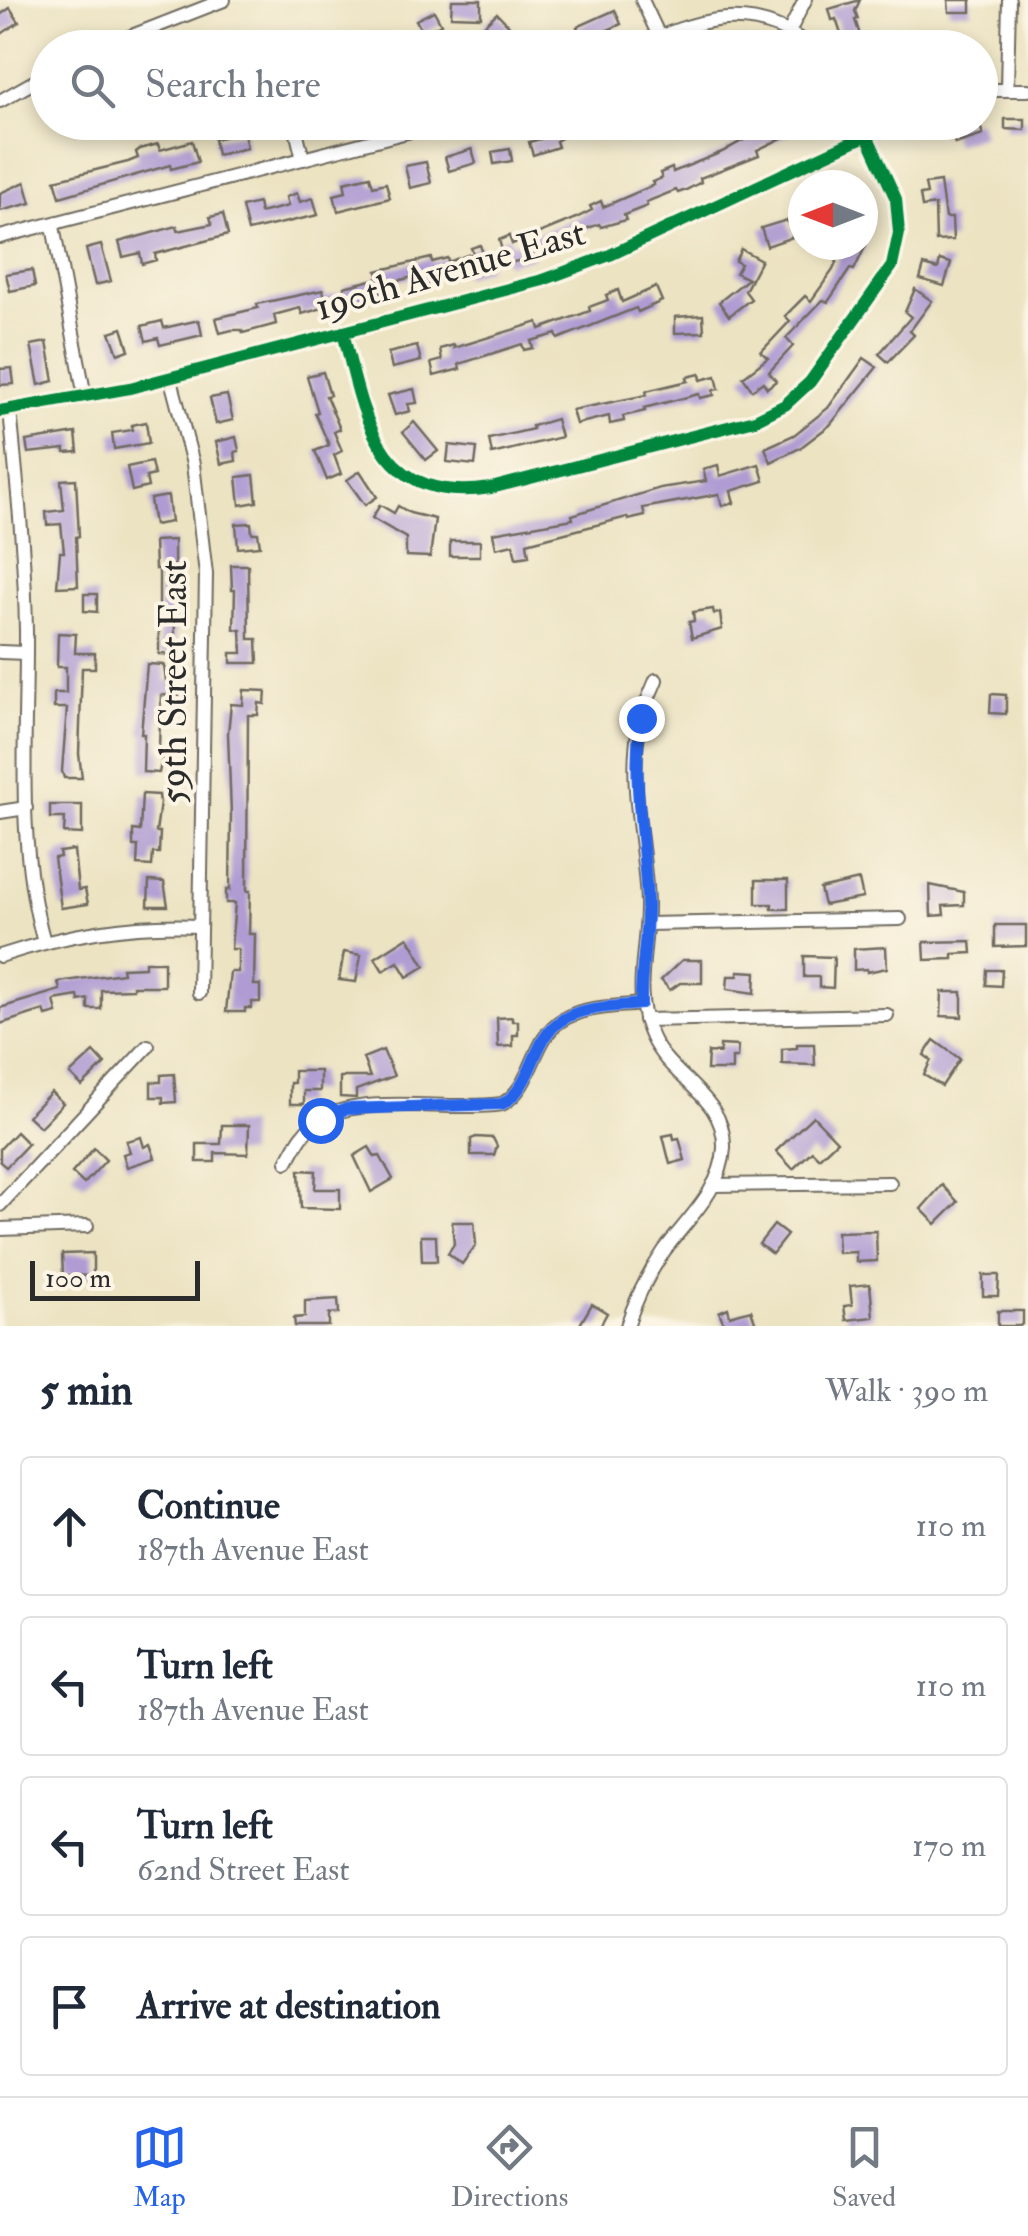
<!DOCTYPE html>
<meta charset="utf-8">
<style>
:root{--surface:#fff;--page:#f2f2f3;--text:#1f2937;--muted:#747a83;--line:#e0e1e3;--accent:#2563eb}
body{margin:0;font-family:"IM FELL Double Pica",serif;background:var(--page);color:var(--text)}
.compass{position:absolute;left:788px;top:170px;width:90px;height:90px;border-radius:50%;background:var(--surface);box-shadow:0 5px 15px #0003;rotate:270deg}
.scale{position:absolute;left:30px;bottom:25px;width:170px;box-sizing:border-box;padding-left:10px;border:5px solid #2b2b2b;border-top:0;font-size:28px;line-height:35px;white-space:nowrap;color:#2b2b2b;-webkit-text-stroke:8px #fcf5e5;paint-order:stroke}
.stop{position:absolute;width:30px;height:30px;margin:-22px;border:8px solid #2563eb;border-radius:50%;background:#fff}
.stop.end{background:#2563eb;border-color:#fff;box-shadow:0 2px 10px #0008}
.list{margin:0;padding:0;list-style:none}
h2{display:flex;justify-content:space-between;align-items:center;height:130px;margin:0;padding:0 40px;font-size:42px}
h2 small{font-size:32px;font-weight:400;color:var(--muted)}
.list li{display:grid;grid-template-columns:65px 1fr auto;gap:30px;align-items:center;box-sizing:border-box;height:140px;margin:0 20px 20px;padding:0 20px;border:2px solid var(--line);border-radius:10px}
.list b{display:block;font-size:38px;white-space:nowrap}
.list p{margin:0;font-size:32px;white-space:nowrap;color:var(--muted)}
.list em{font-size:32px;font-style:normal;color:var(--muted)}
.icon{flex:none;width:55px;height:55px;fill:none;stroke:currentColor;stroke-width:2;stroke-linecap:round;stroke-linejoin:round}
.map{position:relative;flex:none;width:1028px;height:1326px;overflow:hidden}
.search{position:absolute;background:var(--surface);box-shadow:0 5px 15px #0003;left:30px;right:30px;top:30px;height:110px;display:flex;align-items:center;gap:25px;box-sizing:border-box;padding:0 35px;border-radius:55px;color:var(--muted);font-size:38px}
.sheet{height:770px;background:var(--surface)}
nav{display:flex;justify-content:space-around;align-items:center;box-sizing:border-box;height:140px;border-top:2px solid var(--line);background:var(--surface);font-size:28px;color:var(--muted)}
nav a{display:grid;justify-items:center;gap:5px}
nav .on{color:var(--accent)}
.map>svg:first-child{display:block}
.building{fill:#b09cd3}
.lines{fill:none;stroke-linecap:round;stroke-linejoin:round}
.minor-casing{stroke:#6f6b60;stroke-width:16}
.minor{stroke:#fff;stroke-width:12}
.cycleway-casing{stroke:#fcf5e5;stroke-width:19}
.cycleway{stroke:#00873e;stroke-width:12}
.route{stroke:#2563eb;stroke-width:12}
.labels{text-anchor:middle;stroke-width:8;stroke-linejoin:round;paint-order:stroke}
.street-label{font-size:38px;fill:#2b2b2b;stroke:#fcf5e5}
</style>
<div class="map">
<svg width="1028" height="1326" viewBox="0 0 1028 1326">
<rect width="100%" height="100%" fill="#fcf5e5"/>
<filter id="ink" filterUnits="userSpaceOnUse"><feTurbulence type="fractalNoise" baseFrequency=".01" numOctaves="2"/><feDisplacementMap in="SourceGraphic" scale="20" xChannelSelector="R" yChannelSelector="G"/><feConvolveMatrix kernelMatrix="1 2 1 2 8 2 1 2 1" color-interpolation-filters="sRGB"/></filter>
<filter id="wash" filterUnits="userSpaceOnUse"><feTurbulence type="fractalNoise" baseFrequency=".0048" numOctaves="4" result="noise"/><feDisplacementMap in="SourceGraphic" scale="40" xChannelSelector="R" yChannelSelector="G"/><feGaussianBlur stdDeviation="2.25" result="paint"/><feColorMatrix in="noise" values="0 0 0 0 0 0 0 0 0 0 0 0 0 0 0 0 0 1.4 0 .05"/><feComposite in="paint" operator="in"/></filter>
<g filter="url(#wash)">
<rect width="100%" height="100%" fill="#ece3c2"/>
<g id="blocks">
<g class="building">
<polygon points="452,0 481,0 481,17 451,16"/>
<polygon points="860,0 855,11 858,19 855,20 860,35 843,40 836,19 832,20 829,9"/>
<polygon points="948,0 971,0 971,12 949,12"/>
<polygon points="10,8 19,22 0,35 0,15"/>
<polygon points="615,10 621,24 584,41 577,27"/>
<polygon points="434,11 441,24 423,33 416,20"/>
<polygon points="497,13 516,33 521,48 504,48 484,25"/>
<polygon points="400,35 433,45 433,48 396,48"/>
<polygon points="1005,119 1025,119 1025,130 1005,129"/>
<polygon points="552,122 591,122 556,141 558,147 533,155 529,142 540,139 537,127"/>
<polygon points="775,122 815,122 757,150 759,155 700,178 701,182 686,190 678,193 676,190 646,202 647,206 624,215 626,220 601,227 599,224 570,235 572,241 563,245 562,242 532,253 534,257 506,264 499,240 509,236 512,244 576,218 592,210 590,206 601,201 603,207 654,185 652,182 662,178 660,173 672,168 673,172 722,152"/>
<polygon points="967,122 979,122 983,135 955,144 950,128"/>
<polygon points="244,133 247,148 217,155 214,139"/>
<polygon points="192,141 198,162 171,169 170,165 60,197 55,180 128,162 138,158 136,152 140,149 158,144 160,150"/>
<polygon points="472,149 476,163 449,171 445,157"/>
<polygon points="510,149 512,161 494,164 492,152"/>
<polygon points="426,162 431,183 410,188 405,166"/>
<polygon points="370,176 373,186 386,183 390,198 338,211 334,195 346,192 344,182"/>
<polygon points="25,182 31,203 0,211 0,193"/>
<polygon points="940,182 945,218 952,218 953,240 936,241 935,205 922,207 920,195 927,194 925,184"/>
<polygon points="297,193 300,202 313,198 318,215 248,231 242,207 258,203 260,213 288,206 286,197"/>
<polygon points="223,214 228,235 155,254 156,260 142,264 140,253 123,257 119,242 177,226 178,231 212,224 210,217"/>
<polygon points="787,220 793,237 767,246 761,228"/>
<polygon points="101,245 111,281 95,285 86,249"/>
<polygon points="480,245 488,268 465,277 463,272 432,280 433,284 421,287 418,276 392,282 394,289 371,294 373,299 343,306 343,302 302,314 300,308 274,315 276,324 243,333 242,330 232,330 220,333 216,318 258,308 257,304 323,290 325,297 345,292 344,287 379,278 377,271 431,258 432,262 447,258 448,262 473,253 471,248"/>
<polygon points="844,245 866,245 854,270 850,269 828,302 823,300 786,338 793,346 769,372 776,381 767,388 763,382 752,390 743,377 768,358 761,352 790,321 785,316 805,296 811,301 833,270"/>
<polygon points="741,249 761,260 745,291 751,299 729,316 719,302 748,279 736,273 741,264 735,261"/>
<polygon points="940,260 951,263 944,286 920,279 924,265 938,269"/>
<polygon points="32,270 35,286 10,291 6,274"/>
<polygon points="656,287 662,301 638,312 636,308 558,339 556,334 531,341 533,348 524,350 522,344 459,364 460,369 434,376 431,363 442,360 440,349 454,345 454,348 538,322 540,329 590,311 589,307 608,300 606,295 618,290 622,302"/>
<polygon points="915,289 932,301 910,331 914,335 888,362 879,354 911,317 905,312"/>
<polygon points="703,315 704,332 675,333 675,317"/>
<polygon points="199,320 202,335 160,345 158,338 146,341 142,326 162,321 164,328"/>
<polygon points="122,328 129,350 118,354 110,332"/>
<polygon points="47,342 54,381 39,385 31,345"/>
<polygon points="417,346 421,361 392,368 388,353"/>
<polygon points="864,358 877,367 830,425 800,448 771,462 765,448 794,435 828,408"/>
<polygon points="12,368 14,384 0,385 0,369"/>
<polygon points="323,372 330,395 326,396 340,429 334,432 342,451 334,455 341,474 327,480 315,451 329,445 315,413 318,412 307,376"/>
<polygon points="700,374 701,380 716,376 719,389 713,390 714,395 700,398 699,394 644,408 645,411 623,416 624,421 610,424 609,416 576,424 572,410 647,395 646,391 688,381 687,377"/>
<polygon points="414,389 417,403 408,404 410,411 395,415 388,395"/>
<polygon points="227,395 233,420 216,424 210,398"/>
<polygon points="556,419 561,437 492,454 489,439 533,429 532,426"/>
<polygon points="146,422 149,443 114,449 112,433 132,430 132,425"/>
<polygon points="414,422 438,451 426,460 403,432"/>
<polygon points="76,433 78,452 65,453 65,449 28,453 26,441"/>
<polygon points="236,437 239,451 235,452 236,461 221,464 216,442"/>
<polygon points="449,445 477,448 475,465 447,462"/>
<polygon points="151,462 154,475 146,477 148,487 132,491 127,467"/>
<polygon points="759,464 764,481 731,491 734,503 722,506 719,494 643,508 645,516 628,520 627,517 527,543 529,556 516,558 513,544 496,548 493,533 573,519 572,515 660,488 706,481 703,469 718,465 720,476"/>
<polygon points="360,471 377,497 365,505 347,480"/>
<polygon points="254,475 257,502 240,505 237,477"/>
<polygon points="76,479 79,536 76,537 78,586 57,587 60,552 64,552 61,524 47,525 46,512 64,510 61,480"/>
<polygon points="168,496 171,522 154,525 150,499"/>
<polygon points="380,505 394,513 398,506 410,513 435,519 430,557 406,556 406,538 372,518"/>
<polygon points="251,523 252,533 258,533 260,546 238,548 236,524"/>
<polygon points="174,540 175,655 159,654 159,569 155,569 154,541"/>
<rect x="450" y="541" width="30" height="15"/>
<polygon points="231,565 248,565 249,639 257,639 258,663 231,663 231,653 242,653 241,630 234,629 235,590 232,590"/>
<polygon points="84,594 97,594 97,612 84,611"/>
<polygon points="713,609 714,614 720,613 722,629 692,638 689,622 694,621 693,612"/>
<polygon points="58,633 76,634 75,653 95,653 95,668 82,668 79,754 82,778 64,778 62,771 67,708 54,708 54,693 66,693 66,667 57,667"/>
<polygon points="147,664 164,665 166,681 179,681 179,696 161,695 159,747 163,753 159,773 143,772 144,734 141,734"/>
<polygon points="244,690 266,691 265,704 259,703 258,715 248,715 247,891 250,891 249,934 255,934 254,985 260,985 260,1002 252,1002 252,1008 245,1008 245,1012 226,1012 230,972 238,972 238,949 231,949 235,903 226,903 226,890 230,890 231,814 228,733 231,704 243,705"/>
<polygon points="991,694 1006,695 1006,714 990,713"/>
<polygon points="142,794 159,795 160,803 156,832 160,832 159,853 153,853 152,866 137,865 138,846 133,846 133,830 140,831"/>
<polygon points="50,805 82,805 82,834 64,833 65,818 50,818"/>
<polygon points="74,850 78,890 85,889 88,904 61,908 54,858 60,857 59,852"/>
<polygon points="756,880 788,880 788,909 772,909 772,904 756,904"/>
<polygon points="859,880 863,898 824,905 820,889"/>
<polygon points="149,881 164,882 168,906 148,906"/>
<polygon points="930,885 964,892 964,905 943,906 944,915 931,916"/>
<polygon points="995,925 1026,925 1026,946 995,947"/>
<polygon points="408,937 425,966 407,977 398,962 383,971 375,958"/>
<polygon points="971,941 972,953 953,954 953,959 925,960 924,942"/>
<polygon points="886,947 887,968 867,972 867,969 854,970 854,949"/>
<polygon points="344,952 361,955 356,982 339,980"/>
<polygon points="804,956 834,957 833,988 819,987 819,977 804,977"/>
<polygon points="682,960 702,960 702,983 680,983 670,990 661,980"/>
<polygon points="145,962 164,962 164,986 133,986 133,989 101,990 101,1009 88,1009 88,999 79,1001 78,996 54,1000 57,1013 46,1016 44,1010 0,1024 0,1008 60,990 58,982 123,973 122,968 145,967"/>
<polygon points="987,970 1002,970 1001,986 986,985"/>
<polygon points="738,971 756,972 755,993 727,989 728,976 738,976"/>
<polygon points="942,992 962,992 962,1017 941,1016"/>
<polygon points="512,1017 512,1021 518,1021 518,1035 513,1035 513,1046 498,1047 497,1018"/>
<polygon points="934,1040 960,1059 942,1086 924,1075 931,1060 924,1055"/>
<polygon points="797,1044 814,1044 815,1065 782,1064 782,1049 797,1048"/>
<polygon points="720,1045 738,1046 737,1058 732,1058 732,1070 707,1070 708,1052 720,1053"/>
<polygon points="383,1050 394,1076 356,1090 356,1098 340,1097 340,1077 370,1077 363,1058"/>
<polygon points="94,1052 105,1064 82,1086 70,1074"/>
<polygon points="294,1071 320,1071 320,1091 304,1091 304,1104 290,1104 290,1083 294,1083"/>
<polygon points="174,1074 176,1102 163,1103 163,1097 151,1097 151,1082 161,1082 161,1075"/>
<polygon points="51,1092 63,1103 40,1127 28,1116"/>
<polygon points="813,1116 837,1141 819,1158 812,1151 793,1169 776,1151"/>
<polygon points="222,1125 249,1125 248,1154 215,1153 215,1162 197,1162 197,1144 221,1144"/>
<polygon points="16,1132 28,1144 6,1167 0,1162 0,1149"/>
<polygon points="673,1134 674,1139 679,1138 685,1160 670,1164 663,1136"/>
<polygon points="141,1137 144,1147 150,1144 155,1158 127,1167 123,1154 130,1152 126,1141"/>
<polygon points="476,1137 493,1138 497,1146 494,1155 471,1155 471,1139"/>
<polygon points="369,1147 375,1157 380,1156 393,1179 371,1192 354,1156"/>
<polygon points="94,1148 106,1160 84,1184 72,1173"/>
<polygon points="299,1170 316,1171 315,1189 340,1189 340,1209 301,1208"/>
<polygon points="942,1185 958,1202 936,1224 921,1209"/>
<polygon points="452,1222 474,1222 476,1245 462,1264 448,1253 454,1244"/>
<polygon points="774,1225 787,1235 772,1254 759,1244"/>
<polygon points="876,1231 877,1261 856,1262 856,1252 838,1253 837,1232"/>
<polygon points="421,1236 436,1236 437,1261 422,1261"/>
<polygon points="93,1253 93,1276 63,1275 62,1254"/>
<polygon points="983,1275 999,1275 998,1296 983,1296"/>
<polygon points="870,1284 873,1317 846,1320 844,1306 852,1305 850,1286"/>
<polygon points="338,1299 339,1313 329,1314 329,1326 295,1326 294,1318 305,1317 305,1301"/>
<polygon points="592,1304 607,1313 600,1326 579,1326"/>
<polygon points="728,1308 730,1316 751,1310 756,1324 725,1326 719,1312"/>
<polygon points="998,1311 1023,1311 1023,1323 1020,1326 998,1326"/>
</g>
</g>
</g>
<g filter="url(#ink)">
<use href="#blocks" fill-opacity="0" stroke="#6f6b60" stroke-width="2.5"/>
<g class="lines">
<defs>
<g id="minor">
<polyline points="642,0 659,36"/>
<polyline points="789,32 805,0"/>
<polyline points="101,48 224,0"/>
<path d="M635,48c62,-29 117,-48 177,0"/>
<polyline points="1007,88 1009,0"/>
<polyline points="980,90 1028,90"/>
<polyline points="0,101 48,74"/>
<polyline points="294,122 303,159"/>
<polyline points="53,226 85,397"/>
<polyline points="0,237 446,122"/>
<path d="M343,332c21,85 34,174 148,156l264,-68 30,-15 25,-23 82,-116 7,-33 -3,-34 -35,-77"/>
<polyline points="170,376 193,464 206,574 199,993"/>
<path d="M10,410c7,74 15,147 16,221 1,104 -11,210 18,311"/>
<polyline points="0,411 130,388 543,280 610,255 895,122"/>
<polyline points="0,652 26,653"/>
<polyline points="0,812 26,808"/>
<polyline points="647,924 900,919"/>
<path d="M0,956c67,-22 129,-33 200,-30"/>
<polyline points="645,1020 887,1015"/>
<path d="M287,1162c9,-17 17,-34 34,-43 45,-26 130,-7 181,-15 32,-17 29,-65 60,-84 22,-14 54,-13 79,-16"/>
<polyline points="713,1185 890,1183"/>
<polyline points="0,1205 148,1046"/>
<polyline points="0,1229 87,1226"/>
<path d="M627,1326c8,-26 22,-53 37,-75 22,-31 58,-61 60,-103 2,-51 -53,-69 -72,-110 -21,-44 -4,-89 -5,-135 -2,-60 -20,-121 -7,-181 3,-14 11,-29 16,-42"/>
</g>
</defs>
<use href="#minor" class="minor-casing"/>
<use href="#minor" class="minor"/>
<defs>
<g id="cycleway">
<path d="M343,332c21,85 34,174 148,156l264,-68 30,-15 25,-23 82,-116 7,-33 -3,-34 -35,-77"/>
<polyline points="0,411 130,388 543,280 610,255 895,122"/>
</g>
</defs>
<use href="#cycleway" class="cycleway-casing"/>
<use href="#cycleway" class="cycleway"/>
</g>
</g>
<g class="lines" filter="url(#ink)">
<path class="route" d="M320,1120l26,-11 156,-5c32,-17 29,-65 60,-84 21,-14 54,-13 79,-16 -1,-34 7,-67 6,-101 -2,-63 -16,-122 -6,-185"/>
</g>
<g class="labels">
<g class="street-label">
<text transform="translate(450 269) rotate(-16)" y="13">190th Avenue East</text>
<text transform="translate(173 682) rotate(-90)" y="13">59th Street East</text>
</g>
</g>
</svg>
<svg class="compass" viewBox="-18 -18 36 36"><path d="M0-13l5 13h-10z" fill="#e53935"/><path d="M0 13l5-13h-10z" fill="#747a83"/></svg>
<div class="scale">100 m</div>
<div class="stop" style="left:320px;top:1120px"></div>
<div class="stop end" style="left:641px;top:718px"></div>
<div class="search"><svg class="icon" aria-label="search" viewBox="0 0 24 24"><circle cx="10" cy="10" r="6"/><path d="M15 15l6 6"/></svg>Search here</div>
</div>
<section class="sheet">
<h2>5 min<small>Walk · 390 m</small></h2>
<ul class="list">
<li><svg class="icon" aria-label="ahead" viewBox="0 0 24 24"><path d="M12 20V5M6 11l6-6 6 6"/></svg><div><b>Continue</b><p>187th Avenue East</p></div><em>110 m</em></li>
<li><svg class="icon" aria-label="left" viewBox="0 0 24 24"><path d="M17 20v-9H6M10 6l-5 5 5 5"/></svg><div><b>Turn left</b><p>187th Avenue East</p></div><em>110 m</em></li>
<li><svg class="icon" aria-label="left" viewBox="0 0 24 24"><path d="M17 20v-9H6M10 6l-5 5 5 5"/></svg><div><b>Turn left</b><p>62nd Street East</p></div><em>170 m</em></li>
<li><svg class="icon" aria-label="arrive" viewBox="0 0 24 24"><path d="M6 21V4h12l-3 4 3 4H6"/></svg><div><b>Arrive at destination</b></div></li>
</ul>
</section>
<nav>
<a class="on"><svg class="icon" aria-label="map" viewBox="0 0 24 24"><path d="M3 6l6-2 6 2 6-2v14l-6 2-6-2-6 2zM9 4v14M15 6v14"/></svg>Map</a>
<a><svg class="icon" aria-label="directions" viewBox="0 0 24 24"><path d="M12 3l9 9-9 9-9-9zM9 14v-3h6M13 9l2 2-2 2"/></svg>Directions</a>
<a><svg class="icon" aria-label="saved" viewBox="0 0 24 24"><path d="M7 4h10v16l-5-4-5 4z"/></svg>Saved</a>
</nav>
